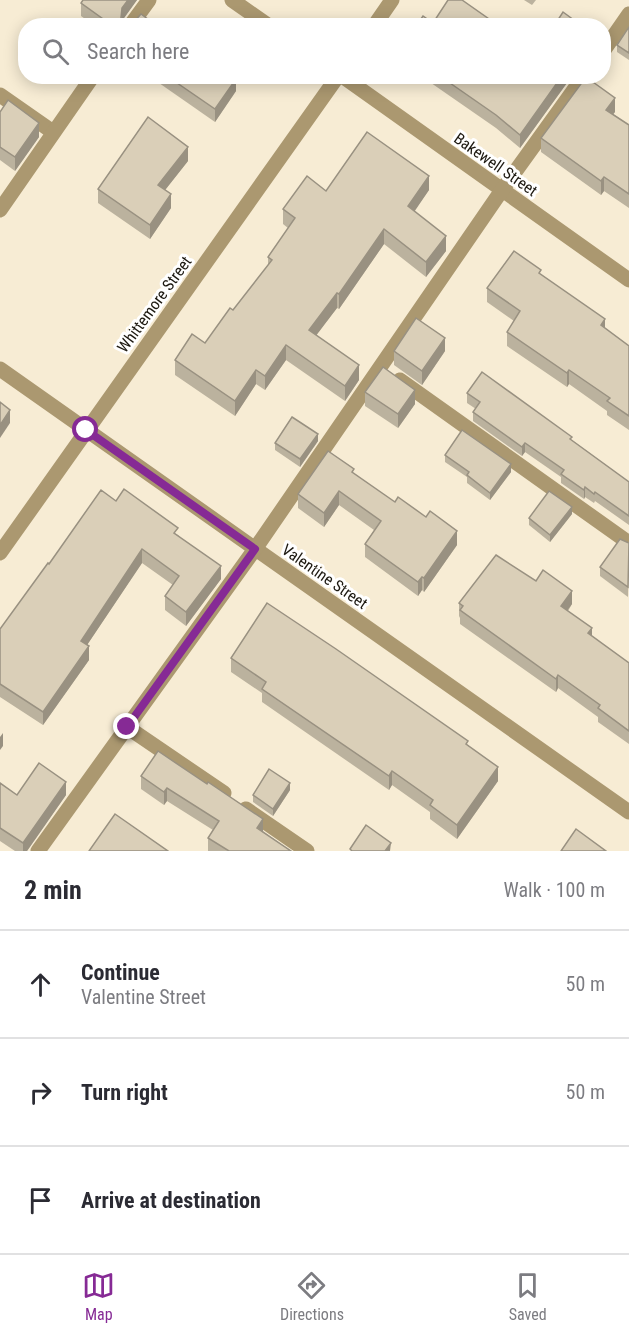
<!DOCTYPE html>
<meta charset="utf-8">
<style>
:root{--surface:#fff;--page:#f2f2f3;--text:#2b2b33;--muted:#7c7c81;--line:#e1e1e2;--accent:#862a95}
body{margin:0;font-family:"Roboto Condensed",sans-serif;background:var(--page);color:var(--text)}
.stop{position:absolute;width:18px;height:18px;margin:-14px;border:4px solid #862a95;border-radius:50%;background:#fff}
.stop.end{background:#862a95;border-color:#fff;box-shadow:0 2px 6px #0008}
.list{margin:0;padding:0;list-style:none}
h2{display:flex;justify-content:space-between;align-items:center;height:78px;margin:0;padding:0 24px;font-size:26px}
h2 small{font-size:20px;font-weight:400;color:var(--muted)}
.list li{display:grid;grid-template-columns:39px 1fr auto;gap:18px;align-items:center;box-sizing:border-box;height:108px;padding:0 24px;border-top:2px solid var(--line)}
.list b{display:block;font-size:22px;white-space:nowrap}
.list p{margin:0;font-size:20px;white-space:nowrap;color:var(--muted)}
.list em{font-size:20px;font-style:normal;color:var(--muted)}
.icon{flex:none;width:33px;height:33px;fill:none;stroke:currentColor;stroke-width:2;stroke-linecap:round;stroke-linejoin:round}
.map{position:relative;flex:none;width:629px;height:851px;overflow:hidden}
.search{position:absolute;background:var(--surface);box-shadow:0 3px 15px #0003;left:18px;right:18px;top:18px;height:66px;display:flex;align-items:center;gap:15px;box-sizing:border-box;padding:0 21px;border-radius:24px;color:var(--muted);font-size:22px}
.sheet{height:402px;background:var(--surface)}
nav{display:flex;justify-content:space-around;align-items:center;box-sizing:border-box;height:84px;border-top:2px solid var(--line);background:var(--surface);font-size:16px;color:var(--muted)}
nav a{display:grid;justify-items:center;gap:3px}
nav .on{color:var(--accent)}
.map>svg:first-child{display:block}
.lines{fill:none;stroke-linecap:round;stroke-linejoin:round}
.minor{stroke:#ab9870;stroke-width:15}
.wall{fill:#bbb29e}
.shaded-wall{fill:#999181}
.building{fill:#dacfb8;stroke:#999181;stroke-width:1.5}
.route{stroke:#862a95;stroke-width:8}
.labels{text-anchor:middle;stroke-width:6;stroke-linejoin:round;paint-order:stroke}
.street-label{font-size:16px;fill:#1c1810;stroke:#fff}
</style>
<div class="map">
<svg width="629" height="851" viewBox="0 0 629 851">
<rect width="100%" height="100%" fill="#f7ecd4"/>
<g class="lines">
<g class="minor">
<polyline points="232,0 269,26"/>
<polyline points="130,26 149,0"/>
<polyline points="374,26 392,0"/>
<polyline points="604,50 629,14"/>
<polyline points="342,76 629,280"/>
<polyline points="0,95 53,132"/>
<polyline points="0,210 93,76"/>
<polyline points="0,369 629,812"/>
<polyline points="400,380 629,543"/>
<polyline points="0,553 338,76"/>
<polyline points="127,727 224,793"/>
<polyline points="246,809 307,851"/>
<polyline points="38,851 255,549 502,190 584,76"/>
</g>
</g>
<g class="wall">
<polygon points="83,0 137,0 123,19 125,22 157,26 95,26 81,16 81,3"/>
<polygon points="524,0 536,0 532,5"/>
<polygon points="629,27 629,60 617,52 617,45"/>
<polygon points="149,76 232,76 236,91 215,122"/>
<polygon points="421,76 572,76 520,148 496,128"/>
<polygon points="0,112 39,137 15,171 0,160"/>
<polygon points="615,112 613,114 629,125 629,208 604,191 601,195 541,152 541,138"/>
<polygon points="188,161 165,190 171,208 150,239 98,203 98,189"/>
<polygon points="429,190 414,211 446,251 426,277 384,244 339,309 337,308 316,335 359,380 345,401 286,360 265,390 256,384 235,416 175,375 175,360 205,343 233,310 268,266 268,257 288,228 283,224 283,209 326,191"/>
<polygon points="541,274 605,328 629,346 629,430 607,415 607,411 569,384 567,387 507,346 507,332 514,321 487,302 487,288"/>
<polygon points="394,351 445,351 422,385 394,365"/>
<polygon points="365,392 415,404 398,428 365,406"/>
<polygon points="467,393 572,440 629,482 629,525 595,501 594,503 585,497 584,499 561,483 561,477 525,452 522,456 473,421 473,412 476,409 467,403"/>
<polygon points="318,441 300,467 275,450 275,443"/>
<polygon points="445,455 511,472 490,500 467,483 467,477 445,462"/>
<polygon points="354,474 457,545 424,592 422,590 418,596 365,557 365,544 374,530 339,505 324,527 298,508 298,494"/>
<polygon points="116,501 178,535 221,579 186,626 165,610 165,596 173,585 142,563 87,645 89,660 43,725 0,697 0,629 49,564"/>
<polygon points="572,514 550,542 529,525 529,518"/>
<polygon points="629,543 628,597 600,576 600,567"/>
<polygon points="459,603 572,604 568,611 592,636 629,663 629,744 598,722 598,717 558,688 556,692 460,624 460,618 459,616"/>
<polygon points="231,658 468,745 498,781 457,839 430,819 430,812 392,785 389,790 262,702 262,693 231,672"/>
<polygon points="141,776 263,831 291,851 208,851 208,838 213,830 167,801 164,805 141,789"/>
<polygon points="0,783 17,795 66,795 27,851 15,851 0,841"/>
<polygon points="290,790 273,816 253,802 253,795"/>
</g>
<g class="shaded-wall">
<polygon points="128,0 137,0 122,21 122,8"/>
<polygon points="562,76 572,76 520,148 520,135"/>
<polygon points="236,79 236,91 215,122 215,109"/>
<polygon points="615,98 615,112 606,123 606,110"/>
<polygon points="39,123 39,137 15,171 15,157"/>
<polygon points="188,147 188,161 158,199 158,185"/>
<polygon points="429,176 429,190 408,221 408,206"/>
<polygon points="604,177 604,191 601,195 601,181"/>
<polygon points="171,194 171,208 150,239 150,225"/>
<polygon points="384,229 384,244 339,309 339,294"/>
<polygon points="446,236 446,251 426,277 426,262"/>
<polygon points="337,293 337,308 309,345 309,330"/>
<polygon points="605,319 605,333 601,325"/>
<polygon points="445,338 445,351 422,385 422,371"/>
<polygon points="286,345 286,360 265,390 265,376"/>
<polygon points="359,365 359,380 345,401 345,386"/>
<polygon points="256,370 256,384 235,416 235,401"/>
<polygon points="569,370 569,384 567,387 567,373"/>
<polygon points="415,390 415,404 398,428 398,414"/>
<polygon points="10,410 10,423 0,438 0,425"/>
<polygon points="318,434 318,441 300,467 300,459"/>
<polygon points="525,443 525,452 522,456 522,447"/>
<polygon points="511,464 511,472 490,500 490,493"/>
<polygon points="585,487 585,497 584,499 584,490"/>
<polygon points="339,491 339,505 324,527 324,513"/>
<polygon points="572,507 572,514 550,542 550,535"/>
<polygon points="457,531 457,545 424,592 424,578"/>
<polygon points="142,549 142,563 81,654 81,641"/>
<polygon points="221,566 221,579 186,626 186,612"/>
<polygon points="422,577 422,590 418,596 418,582"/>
<polygon points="572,591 572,604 561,619 561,606"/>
<polygon points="592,628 592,641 588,633"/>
<polygon points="89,646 89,660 43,725 43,712"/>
<polygon points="558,675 558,688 556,692 556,679"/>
<polygon points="3,733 3,746 0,750 0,737"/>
<polygon points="498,767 498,781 457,839 457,825"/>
<polygon points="392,771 392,785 389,790 389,776"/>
<polygon points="66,782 66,795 27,851 23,851 23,843"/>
<polygon points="290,783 290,790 273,816 273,809"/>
<polygon points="167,788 167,801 164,805 164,792"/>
<polygon points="263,819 263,832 257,828"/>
<polygon points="391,843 390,851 385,851"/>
</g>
<g class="building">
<polygon points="83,0 128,0 122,8 121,18 125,22 133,23 141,14 157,26 113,26 81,3"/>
<polygon points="448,0 462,0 499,26 416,26 423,16 433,23"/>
<polygon points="563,12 582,26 554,26"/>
<polygon points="629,27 629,53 617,45"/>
<polygon points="167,76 232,76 236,79 215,109"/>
<polygon points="440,76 562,76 520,135 496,115"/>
<polygon points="586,77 615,98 606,110 629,125 629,194 604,177 601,181 541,138"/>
<polygon points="8,100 39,123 15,157 0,147 0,112"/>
<polygon points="148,117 188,147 158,185 171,194 150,225 98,189"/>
<polygon points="367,132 429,176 408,206 446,236 426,262 384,229 339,294 337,293 309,330 359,365 345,386 286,345 265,376 256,370 235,401 175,360 192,334 205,343 230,308 233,310 272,260 268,257 295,218 283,209 307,176 326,191"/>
<polygon points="514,251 541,270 539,273 605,319 601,325 629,346 629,416 607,401 610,398 569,370 567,373 507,332 520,311 487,288"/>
<polygon points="416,318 445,338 422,371 394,351"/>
<polygon points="383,367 415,390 398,414 365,392"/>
<polygon points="482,372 572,437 570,439 629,482 629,516 595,492 594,494 585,487 584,490 561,474 564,470 525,443 522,447 473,412 480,402 467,393"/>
<polygon points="0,402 10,410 0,425"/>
<polygon points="292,417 318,434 300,459 275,443"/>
<polygon points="462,430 511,464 490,493 467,475 469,472 445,455"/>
<polygon points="328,451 354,469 352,472 395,502 398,497 426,517 430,511 457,531 424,578 422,577 418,582 365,544 381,521 339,491 324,513 298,494"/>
<polygon points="124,489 178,528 174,533 221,566 186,612 165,596 179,576 142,549 81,641 89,646 43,712 0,684 0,629 48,563 49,564 101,490 116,501"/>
<polygon points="549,491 572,507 550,535 529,518"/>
<polygon points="620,539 629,543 628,587 600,567"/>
<polygon points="496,555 536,581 543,570 572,591 561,606 592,628 588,633 629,663 629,731 598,708 600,705 558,675 556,679 460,610 463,606 459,603"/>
<polygon points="267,603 336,649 468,741 466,744 498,767 457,825 430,805 433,800 392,771 389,776 262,689 266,682 231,658"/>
<polygon points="158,751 207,784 208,782 263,819 257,828 291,851 229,851 208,838 219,821 167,788 164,792 141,776"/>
<polygon points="39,763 66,782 23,843 0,828 0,783 17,795"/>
<polygon points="269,769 290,783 273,809 253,795"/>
<polygon points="115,814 168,851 89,851"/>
<polygon points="366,825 391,843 385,851 352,851 350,849"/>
<polygon points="576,829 606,851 561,851"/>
</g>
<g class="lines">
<polyline class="route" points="86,430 255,549 127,727"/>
</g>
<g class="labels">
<g class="street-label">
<text transform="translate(496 164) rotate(35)" y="6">Bakewell Street</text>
<text transform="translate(154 304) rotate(-54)" y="6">Whittemore Street</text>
<text transform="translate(325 576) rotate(35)" y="6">Valentine Street</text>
</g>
</g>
</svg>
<div class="stop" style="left:86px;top:430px"></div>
<div class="stop end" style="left:127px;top:727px"></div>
<div class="search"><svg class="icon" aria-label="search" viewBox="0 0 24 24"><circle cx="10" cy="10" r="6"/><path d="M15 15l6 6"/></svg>Search here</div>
</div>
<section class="sheet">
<h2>2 min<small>Walk · 100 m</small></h2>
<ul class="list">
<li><svg class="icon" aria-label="ahead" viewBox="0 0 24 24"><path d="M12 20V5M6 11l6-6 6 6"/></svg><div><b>Continue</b><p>Valentine Street</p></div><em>50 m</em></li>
<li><svg class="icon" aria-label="right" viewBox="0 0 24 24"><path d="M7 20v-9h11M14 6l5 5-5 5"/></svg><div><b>Turn right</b></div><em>50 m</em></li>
<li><svg class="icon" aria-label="arrive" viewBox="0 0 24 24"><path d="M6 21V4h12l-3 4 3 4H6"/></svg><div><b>Arrive at destination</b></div></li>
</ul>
</section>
<nav>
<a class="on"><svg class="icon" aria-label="map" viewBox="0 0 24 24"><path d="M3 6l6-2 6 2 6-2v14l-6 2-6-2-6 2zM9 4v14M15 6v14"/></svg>Map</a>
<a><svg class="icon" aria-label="directions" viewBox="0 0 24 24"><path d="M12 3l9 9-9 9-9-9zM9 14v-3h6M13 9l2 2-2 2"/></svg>Directions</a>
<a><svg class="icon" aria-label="saved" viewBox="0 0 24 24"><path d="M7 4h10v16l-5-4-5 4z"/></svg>Saved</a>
</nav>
